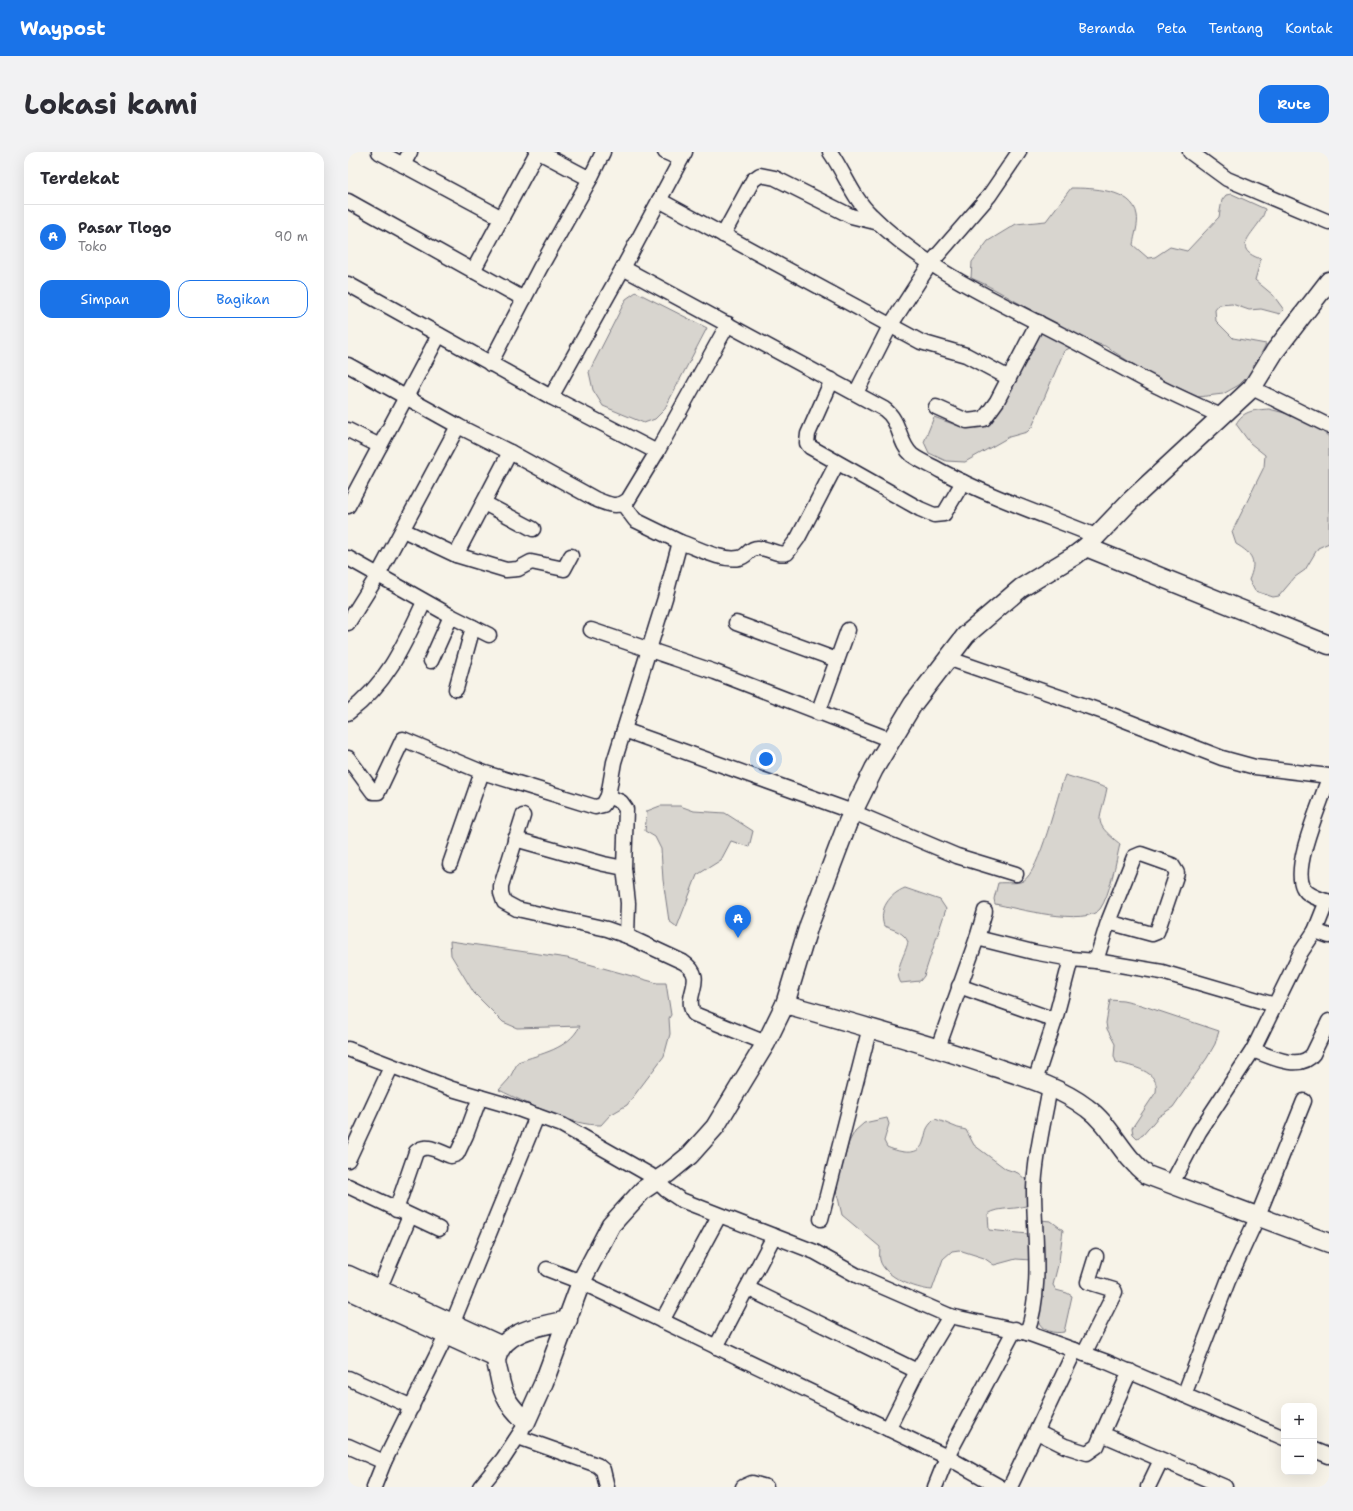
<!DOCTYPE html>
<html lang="id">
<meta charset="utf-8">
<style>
:root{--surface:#fff;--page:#f2f2f3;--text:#2b2b33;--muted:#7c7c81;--line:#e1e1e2;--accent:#1a73e8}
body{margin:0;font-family:"Shantell Sans",sans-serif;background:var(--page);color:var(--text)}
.controls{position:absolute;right:12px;bottom:12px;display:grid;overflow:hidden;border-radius:8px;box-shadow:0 4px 16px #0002}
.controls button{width:36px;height:36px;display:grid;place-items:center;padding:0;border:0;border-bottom:1px solid var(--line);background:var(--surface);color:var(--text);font:20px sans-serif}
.you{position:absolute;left:418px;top:607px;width:14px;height:14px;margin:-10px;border:3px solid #fff;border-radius:50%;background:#1a73e8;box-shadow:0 0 0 6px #1a73e833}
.badge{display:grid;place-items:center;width:26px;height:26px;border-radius:50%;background:var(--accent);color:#fff;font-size:13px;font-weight:700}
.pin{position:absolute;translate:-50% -33px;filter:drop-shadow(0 1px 2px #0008)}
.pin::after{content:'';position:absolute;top:21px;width:14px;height:12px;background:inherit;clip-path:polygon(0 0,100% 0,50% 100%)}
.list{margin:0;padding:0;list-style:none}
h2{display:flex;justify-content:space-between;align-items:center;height:52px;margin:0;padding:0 16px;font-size:17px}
h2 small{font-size:13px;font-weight:400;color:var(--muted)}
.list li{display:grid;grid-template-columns:26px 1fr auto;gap:12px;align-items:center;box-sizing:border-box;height:64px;padding:0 16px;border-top:1px solid var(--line)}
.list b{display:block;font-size:15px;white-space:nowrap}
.list p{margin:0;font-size:13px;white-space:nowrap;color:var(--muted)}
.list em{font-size:13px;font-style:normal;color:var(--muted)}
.actions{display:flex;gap:8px;padding:12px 16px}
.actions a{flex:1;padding:9px 0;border:1px solid var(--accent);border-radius:12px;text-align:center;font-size:14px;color:var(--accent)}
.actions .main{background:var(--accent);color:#fff}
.map{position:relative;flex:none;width:981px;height:1335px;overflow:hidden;border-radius:12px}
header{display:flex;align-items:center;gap:24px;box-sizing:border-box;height:56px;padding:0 20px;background:var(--accent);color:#fff}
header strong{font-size:19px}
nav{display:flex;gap:22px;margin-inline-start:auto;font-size:14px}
.intro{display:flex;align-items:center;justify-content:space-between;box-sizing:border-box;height:96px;padding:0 24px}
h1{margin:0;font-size:28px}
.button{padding:10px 18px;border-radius:12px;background:var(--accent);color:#fff;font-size:14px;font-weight:700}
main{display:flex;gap:24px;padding:0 24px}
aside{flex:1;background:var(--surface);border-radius:12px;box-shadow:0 4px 16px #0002}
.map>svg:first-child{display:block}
.green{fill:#d8d5cf;stroke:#7d7c85}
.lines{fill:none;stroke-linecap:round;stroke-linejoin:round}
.minor-casing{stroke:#22223b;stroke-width:17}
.tertiary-casing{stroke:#22223b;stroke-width:21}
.minor{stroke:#f7f3e8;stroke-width:14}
.tertiary{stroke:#f7f3e8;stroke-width:18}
</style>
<header>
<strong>Waypost</strong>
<nav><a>Beranda</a><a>Peta</a><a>Tentang</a><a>Kontak</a></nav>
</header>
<div class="intro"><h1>Lokasi kami</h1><a class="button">Rute</a></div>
<main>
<aside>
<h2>Terdekat<small></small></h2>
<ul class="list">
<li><span class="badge">A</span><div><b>Pasar Tlogo</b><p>Toko</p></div><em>90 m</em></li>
</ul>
<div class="actions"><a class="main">Simpan</a><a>Bagikan</a></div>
</aside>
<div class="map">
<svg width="981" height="1335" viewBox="0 0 981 1335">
<rect width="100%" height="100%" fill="#f7f3e8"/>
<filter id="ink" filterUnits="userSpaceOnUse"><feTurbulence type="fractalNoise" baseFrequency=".025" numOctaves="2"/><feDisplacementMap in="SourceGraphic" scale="8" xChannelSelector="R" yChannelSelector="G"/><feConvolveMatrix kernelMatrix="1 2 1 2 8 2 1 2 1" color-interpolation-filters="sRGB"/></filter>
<g filter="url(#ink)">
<g class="green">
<path d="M723,36c20,0 62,1 66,27 2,9 -3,21 -4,30l15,13 7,-1 15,-10 17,4 32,-34 3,-17 4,-5 6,-1 33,15c-3,21 -40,38 -4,50l-6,21 18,15 11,15 -4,4 -19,-5 -12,1 -17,-6 -13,1 -4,5 1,11 17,17 33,6 -14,28 -13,13 -16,9 -25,3 -53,-25 -40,-26 -20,-6 -21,11 -32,76 -5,5 -18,5 -44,25 -19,-1 -17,-8 -5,-11 10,-25 27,10 23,-5 19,-22 28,-47 11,-37c-24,-12 -46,-28 -71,-38l1,-16 16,-21 28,-17 30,-3z"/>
<polygon points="288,140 359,176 316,258 307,267 296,271 255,254 245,238 241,220 278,147"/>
<path d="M921,257l39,10 21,18v106l-11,5 -13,22 -10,7 -16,19 -6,1 -18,-6 -6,-11c8,-19 4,-26 -13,-36l-4,-12 32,-65 1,-12 -15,-12 -14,-19c7,-14 20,-14 33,-15z"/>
<path d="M717,623l42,13c-6,33 -17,32 13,56 -4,17 -10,51 -20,65 -14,18 -85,-1 -105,-5l-1,-5 4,-16c7,-1 19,1 25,-2 17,-9 34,-86 42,-106z"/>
<polygon points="312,654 332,654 346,659 377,661 405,679 401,695 383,689 373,708 349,723 329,775 321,769 315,728 313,697 307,685 297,679 299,659"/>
<path d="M557,736l35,12 6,9 -22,67 -4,5 -19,2c-8,-12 4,-27 7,-41 -4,-10 -14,-12 -24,-16 -6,-17 6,-32 21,-38z"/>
<path d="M102,789l117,17 90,25h9l5,32 -2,3 1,16 -6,22 -37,49 -17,10 -9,10c-30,1 -74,-22 -102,-35l10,-11 9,-17c24,-9 49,-12 62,-36l-63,2 -14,-6 -29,-29 -23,-38z"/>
<path d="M762,848l13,1 18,4 78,26 -4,13 -8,14 -34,49 -15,10 -15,18 -6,3 -4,-4 -1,-6 24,-36c4,-22 -24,-25 -40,-30l-2,-6 1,-12 -8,-15 -1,-6z"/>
<path d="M539,966l2,6 -5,17 3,6c9,4 31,11 36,-4 4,-12 1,-14 12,-24 11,3 19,9 31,11l8,15 32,24 12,4 8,7 4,24c-13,7 -30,2 -42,10l1,16 39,4 12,-14 11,1 12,9 -4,31 -6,24 3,5 11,3 5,3 -8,36c-10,2 -23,-1 -26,-12 -5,-15 -5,-44 -7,-60l-15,-1 -22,6 -10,-7 -25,-8 -7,1 -9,8 -11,31c-16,-1 -48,-13 -52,-30 -1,-4 0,-10 0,-13l-38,-32 -6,-26 13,-47 6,-11 9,-8z"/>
</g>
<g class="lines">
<defs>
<g id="minor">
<polyline points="31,0 154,66"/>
<polyline points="317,0 333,7"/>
<path d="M482,0c14,20 23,46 41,63 53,54 122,84 189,119 34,17 67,37 101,54 20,10 40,19 60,28"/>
<polyline points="842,0 879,27 981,70"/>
<polyline points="55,13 62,0"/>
<polyline points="242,27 255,0"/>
<polyline points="311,48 573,190 618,203 661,226"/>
<polyline points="0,49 176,147"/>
<polyline points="375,83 405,28 412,23 427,26 503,64 531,71"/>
<path d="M275,116l261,141c17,12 14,34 28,46 8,6 20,11 29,16 49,26 103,44 155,65"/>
<polyline points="125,119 189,0"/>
<polyline points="0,132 203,245 309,300 380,172"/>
<polyline points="142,212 192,116 242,27 191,0"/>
<polyline points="0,213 110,274 30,423 0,471"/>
<polyline points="484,228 460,282 459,291 462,295 572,357 586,363 596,362 615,330"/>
<polyline points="904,236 981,274"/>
<polyline points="508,241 542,174 582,112 641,44 671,0"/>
<polyline points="203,245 275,116 337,0"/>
<polyline points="588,255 619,269 636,267 649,249 690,170"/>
<path d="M110,274l52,26 85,47c12,5 22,10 33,1l29,-48"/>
<polyline points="0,278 32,294"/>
<polyline points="136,351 185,377"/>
<polyline points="275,352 287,368 332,390 317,446 266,610 260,644 273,650 278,657 276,716"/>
<polyline points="0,354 91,183"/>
<polyline points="55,378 108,403 158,418 170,417 183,410 216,417 223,404"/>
<path d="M332,390c18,6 40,19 59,16 8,-1 10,-10 18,-10 11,-1 19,8 30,5l11,-15 39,-75"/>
<polyline points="108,403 162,300"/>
<polyline points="0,406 103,464 83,509"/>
<polyline points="103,464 141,483"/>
<polyline points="388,471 489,508"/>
<polyline points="243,478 367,520 543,588"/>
<polyline points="599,506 761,562 874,606 907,615 981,624"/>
<polyline points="108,537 125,475"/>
<path d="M0,561c39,-29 56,-68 76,-111"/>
<polyline points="470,561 500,478"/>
<polyline points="276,578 505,660 609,704 668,722"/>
<polyline points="0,606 25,640 30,640 55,587 134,620 247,655 255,653 260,644"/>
<path d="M981,625c-7,24 -37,88 -26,110 4,9 17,12 26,15"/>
<path d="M175,664l-22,70v7l3,9 13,7 90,20 20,7 56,26c26,17 -1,32 11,52l72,29"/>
<polyline points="167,687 256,712 276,716 280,751 279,784"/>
<polyline points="102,712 134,620"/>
<polyline points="967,779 979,749"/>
<polyline points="629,786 637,759"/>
<polyline points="748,809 760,770 786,705 793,702 824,713 829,721 809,780 804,782 760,770"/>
<polyline points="611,834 707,868"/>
<polyline points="590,896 629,786 685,800 723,807 748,809 814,820 927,853"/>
<polyline points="0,897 104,937 159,953 214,973 302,1023 318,1038 333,1048 467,1100 510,1124 602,1164 679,1181 759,1210 936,1286"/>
<path d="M905,898c16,6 47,22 60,4l16,-33"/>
<polyline points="687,929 707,868 723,807"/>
<polyline points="0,1008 43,915"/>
<polyline points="823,1033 851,980 905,898 953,800 967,779 981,784"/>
<polyline points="0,1034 91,1077"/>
<path d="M48,1058l20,-58c10,-10 23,0 35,4l6,-2 9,-19 14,-38"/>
<polyline points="473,1067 522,875"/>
<polyline points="199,1117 233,1130 599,1305 652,1335"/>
<polyline points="399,1136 569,1219"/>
<polyline points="27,1147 62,1064"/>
<polyline points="314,1169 371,1064"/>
<path d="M679,1181c16,-45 7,-96 7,-143 1,-34 10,-69 16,-103"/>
<polyline points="368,1195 426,1084"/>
<polyline points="736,1202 767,1140 766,1138 740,1130 748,1104"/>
<polyline points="782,1219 754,1282 877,1335"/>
<polyline points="0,1226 64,1255"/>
<polyline points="836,1243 880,1129 909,1066 956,949"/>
<polyline points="540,1277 569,1219 602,1164"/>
<polyline points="689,1280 717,1294 739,1301 749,1294 754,1282"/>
<polyline points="170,1285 249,1313 255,1318 259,1335"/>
<polyline points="0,1294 36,1310 105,1170 189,964"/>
<polyline points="966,1298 981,1304"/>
<polyline points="26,1335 36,1310"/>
<polyline points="132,1335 155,1307 174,1278"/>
<polyline points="395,1335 404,1331 418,1335"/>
<polyline points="587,1335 599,1305 667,1177"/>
<polyline points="662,1335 727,1198"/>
<polyline points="800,1335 813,1308"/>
</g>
<g id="tertiary">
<polyline points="738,395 981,493"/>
<path d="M437,852c68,19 136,38 203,61 33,11 70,21 99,43 24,17 34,47 60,67l182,68"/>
<polyline points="0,1123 154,1194"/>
<polyline points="0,1138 148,1206"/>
<path d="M220,1168c-23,5 -64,10 -71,37 -2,5 1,13 2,18 4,23 11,31 27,47l18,-40 37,-100 30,-57 32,-35 25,-17 22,-18 25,-28 51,-84 19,-39 24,-79 39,-103 26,-53 39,-65 53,-69 55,-47 53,-32 12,-9 44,-46 122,-113 23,-37 54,-70"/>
</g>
</defs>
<use href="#minor" class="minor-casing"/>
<use href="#tertiary" class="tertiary-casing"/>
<use href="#minor" class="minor"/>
<use href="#tertiary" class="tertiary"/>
</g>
</g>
</svg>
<div class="controls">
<button>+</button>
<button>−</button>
</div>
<div class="you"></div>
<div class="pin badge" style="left:390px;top:786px">A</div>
</div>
</main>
